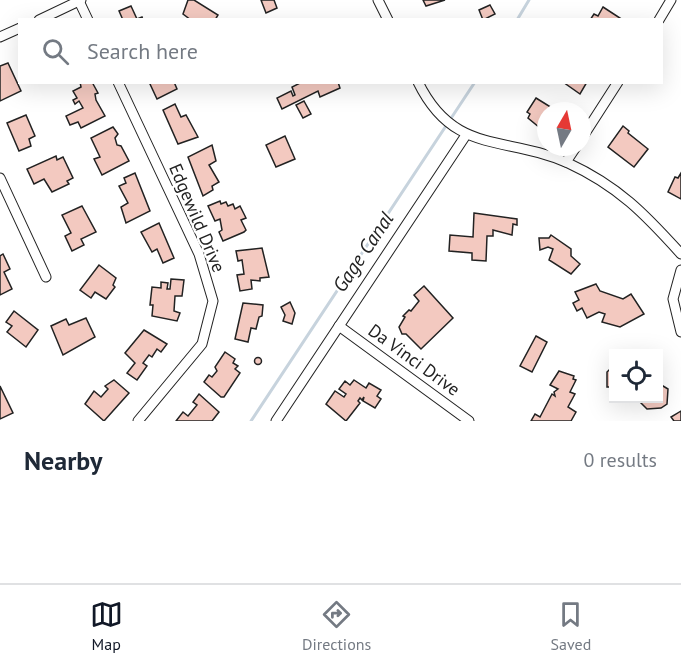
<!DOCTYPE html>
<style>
:root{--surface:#fff;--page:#f2f2f3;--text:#1f2937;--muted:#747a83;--line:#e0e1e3;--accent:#111827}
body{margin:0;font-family:"PT Sans",sans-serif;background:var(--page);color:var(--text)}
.controls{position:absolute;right:18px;bottom:18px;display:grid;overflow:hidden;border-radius:0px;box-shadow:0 6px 24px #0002}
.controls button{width:54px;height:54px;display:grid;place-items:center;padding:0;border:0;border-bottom:2px solid var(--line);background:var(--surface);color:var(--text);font:30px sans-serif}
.compass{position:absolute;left:537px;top:102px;width:54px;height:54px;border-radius:50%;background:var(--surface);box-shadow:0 6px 24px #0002;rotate:9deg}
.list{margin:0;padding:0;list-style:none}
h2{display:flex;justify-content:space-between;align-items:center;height:78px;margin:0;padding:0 24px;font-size:26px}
h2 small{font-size:20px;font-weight:400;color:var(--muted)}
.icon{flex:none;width:33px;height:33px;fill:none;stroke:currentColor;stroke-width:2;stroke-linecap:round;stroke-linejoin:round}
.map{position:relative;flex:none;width:681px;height:421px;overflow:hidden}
.search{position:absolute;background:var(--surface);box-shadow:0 6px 24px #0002;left:18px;right:18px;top:18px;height:66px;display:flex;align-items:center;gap:15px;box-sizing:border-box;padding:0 21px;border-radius:0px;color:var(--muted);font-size:22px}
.sheet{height:162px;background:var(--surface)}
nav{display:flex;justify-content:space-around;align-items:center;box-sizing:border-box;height:84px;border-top:2px solid var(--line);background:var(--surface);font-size:16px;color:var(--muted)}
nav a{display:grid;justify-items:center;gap:3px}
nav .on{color:var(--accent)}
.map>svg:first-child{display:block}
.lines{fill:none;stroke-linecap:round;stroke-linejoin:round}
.stream{stroke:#c7d3dd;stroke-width:3}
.building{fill:#f3c9c0;stroke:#222;stroke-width:1.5}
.street-casing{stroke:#222;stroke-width:11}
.street{stroke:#fff;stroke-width:9}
.labels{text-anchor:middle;stroke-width:4.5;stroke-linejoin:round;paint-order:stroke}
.street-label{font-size:18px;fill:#222;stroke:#fff}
.water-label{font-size:20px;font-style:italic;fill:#222;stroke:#fff}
</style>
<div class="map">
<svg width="681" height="421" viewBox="0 0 681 421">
<rect width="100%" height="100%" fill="#fff"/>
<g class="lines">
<g class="stream">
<polyline points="517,20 529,0"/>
<polyline points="251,421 475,82"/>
</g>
</g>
<g class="building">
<polygon points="188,0 194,0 218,15 215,20 191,20 183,14"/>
<polygon points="261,0 274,0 277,8 266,13"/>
<polygon points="423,0 445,0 426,6"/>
<polygon points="490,5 495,14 483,20 479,10"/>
<polygon points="131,6 137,19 142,17 143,20 123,20 119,11"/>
<polygon points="603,7 623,20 590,20 594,14 598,16"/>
<polygon points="8,63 21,91 0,101 0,66"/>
<polygon points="92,82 98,93 95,94 96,100 105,116 81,128 78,122 70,125 66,116 83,108 79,101 75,104 73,100 77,98 73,91 81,87 80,82"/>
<polygon points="153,82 174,82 177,89 157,99 150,84"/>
<polygon points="302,82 338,82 340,88 320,97 318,91 282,109 277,98 291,91 293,96 295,95 292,87"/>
<polygon points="563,82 587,82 580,94"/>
<polygon points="536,98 557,111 546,111 546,133 528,118 530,114 527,112"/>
<polygon points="304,101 311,114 303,118 296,105"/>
<polygon points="175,104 181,117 186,115 198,137 178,144 163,110"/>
<polygon points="26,115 35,136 29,139 31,146 19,151 7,123"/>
<polygon points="623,126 629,131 628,133 648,149 634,167 608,147"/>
<polygon points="113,127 118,134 115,138 117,145 121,146 129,161 102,175 94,159 100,157 91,138"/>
<polygon points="285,136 295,159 276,167 266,145"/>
<polygon points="212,145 216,161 209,165 219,182 212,186 213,190 203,196 188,157"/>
<polygon points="56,156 57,160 63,157 73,178 67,181 69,184 52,192 44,179 34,184 27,169"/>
<polygon points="135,173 150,211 126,223 121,207 128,203 119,186 126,183 124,178"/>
<polygon points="681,173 681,199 668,192 675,177 678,178"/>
<polygon points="220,201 221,204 226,202 228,206 233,204 235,209 240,206 246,218 241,220 246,230 244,232 223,241 219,232 222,230 220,219 215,221 208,206"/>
<polygon points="82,206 96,232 81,239 84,245 72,251 65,236 71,233 62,215"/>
<polygon points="474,213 517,219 517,225 513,224 512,235 493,230 493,236 487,236 486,261 472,260 472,253 449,251 450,235 473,237"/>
<polygon points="159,223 174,258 163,263 157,249 152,252 141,232"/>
<polygon points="551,235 571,249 571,256 580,264 571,274 549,260 553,249 548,247 540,250 539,238 549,238"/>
<polygon points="262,248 269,277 260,278 260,281 251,280 252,289 240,291 237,275 244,274 242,260 238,261 236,251"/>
<polygon points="3,254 10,269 4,272 12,289 0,295 0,256"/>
<polygon points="99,265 116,278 113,285 115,287 106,299 95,292 91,298 80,290"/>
<polygon points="171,279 184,280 182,296 175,296 174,311 180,313 177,321 152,316 153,305 150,305 152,287 161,288 161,282 168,283 167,289 170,289"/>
<polygon points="596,284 600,291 623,299 631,294 644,314 620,327 602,322 605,314 599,312 587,318 582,308 577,311 573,303 579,300 575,292"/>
<polygon points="424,286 453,318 421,349 406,334 402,334 399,327 405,317 403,316 409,310 411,311 419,301 414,295"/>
<polygon points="290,302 295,313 292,324 283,321 285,315 281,307"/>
<polygon points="243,303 263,305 262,316 259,317 256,329 251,328 248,342 235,339"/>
<polygon points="14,311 38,330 26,347 7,332 12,326 6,322"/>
<polygon points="86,318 95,337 63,355 51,326 66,319 69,325"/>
<polygon points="144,330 167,344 161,352 157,349 152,357 149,355 143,363 147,366 137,380 127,373 135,363 125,353"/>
<polygon points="536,336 547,342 532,372 520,366"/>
<polygon points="225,352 235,359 233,363 238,366 235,369 240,373 224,397 221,397 204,382 209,375 212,377 217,371 215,367"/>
<circle cx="258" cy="361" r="3.5"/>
<polygon points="614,365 614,387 607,387 607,372"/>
<polygon points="559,371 574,376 573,379 576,380 570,392 575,394 568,407 576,412 571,421 531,421 535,414 540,417 552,394 555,396 554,392 558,389 550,385"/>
<polygon points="114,380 129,393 104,421 85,404 94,391 101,397 108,389 105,386"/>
<polygon points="354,380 366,388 369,383 381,390 377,396 381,399 375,408 363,401 364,397 362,400 360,398 358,401 360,403 346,421 326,404 335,391 344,397 346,394 339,389 345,381 350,385"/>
<polygon points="658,383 668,389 667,404 661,408 647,409 636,398 658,398"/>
<polygon points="0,386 13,413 0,419"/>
<polygon points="199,394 219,412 212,421 176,421 183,412 188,416 197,405 193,402"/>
<polygon points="681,411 681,421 674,421 671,417"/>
</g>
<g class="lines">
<defs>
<g id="street">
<polyline points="378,0 388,20"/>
<polyline points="79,1 88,20"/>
<polyline points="39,20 81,0"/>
<polyline points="659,20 671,0"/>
<polyline points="0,37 20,28"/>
<polyline points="118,82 199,254 213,301 202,344 138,421"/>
<path d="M418,82c36,74 88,53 150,81 50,23 77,51 113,91"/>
<polyline points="582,138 618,82"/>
<polyline points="566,162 576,147"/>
<polyline points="0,178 46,277"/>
<polyline points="681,270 673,299 681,332"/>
<polyline points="339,326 469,421"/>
<polyline points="276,421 466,135"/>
</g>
</defs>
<use href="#street" class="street-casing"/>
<use href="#street" class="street"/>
</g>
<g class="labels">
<g class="street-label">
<text transform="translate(197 218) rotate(67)" y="6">Edgewild Drive</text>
<text transform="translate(414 360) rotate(36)" y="6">Da Vinci Drive</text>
</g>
<g class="water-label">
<text transform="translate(363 252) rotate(-56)" y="7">Gage Canal</text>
</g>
</g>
</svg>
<div class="controls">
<button><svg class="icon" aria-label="locate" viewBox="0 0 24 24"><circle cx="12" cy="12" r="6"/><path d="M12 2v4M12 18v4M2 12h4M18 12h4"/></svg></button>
</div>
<svg class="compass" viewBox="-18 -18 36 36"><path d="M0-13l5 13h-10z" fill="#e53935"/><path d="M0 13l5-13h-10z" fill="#747a83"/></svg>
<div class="search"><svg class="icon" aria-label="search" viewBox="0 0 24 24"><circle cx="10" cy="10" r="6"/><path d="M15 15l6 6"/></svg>Search here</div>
</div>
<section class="sheet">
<h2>Nearby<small>0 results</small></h2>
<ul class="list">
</ul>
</section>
<nav>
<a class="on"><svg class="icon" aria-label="map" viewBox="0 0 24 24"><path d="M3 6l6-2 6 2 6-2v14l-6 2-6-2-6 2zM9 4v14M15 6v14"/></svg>Map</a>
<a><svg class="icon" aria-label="directions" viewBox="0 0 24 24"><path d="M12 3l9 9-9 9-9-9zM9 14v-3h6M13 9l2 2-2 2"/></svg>Directions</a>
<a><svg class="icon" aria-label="saved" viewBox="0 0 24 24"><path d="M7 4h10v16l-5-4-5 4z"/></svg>Saved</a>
</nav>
